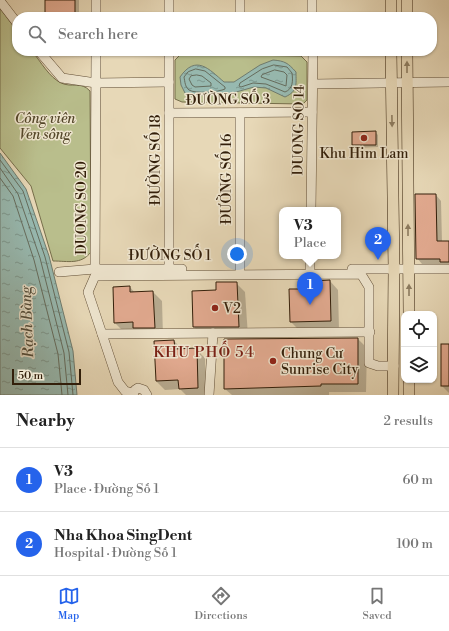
<!DOCTYPE html>
<meta charset="utf-8">
<style>
:root{--surface:#fff;--page:#f6f6f6;--text:#222;--muted:#767676;--line:#e0e0e0;--accent:#2563eb}
body{margin:0;font-family:"Libre Bodoni",serif;background:var(--page);color:var(--text)}
.controls{position:absolute;right:12px;bottom:12px;display:grid;overflow:hidden;border-radius:8px;box-shadow:0 1px 3px #0004}
.controls button{width:36px;height:36px;display:grid;place-items:center;padding:0;border:0;border-bottom:1px solid var(--line);background:var(--surface);color:var(--text);font:20px sans-serif}
.scale{position:absolute;left:12px;bottom:10px;width:69px;box-sizing:border-box;padding-left:4px;border:2px solid #331f0a;border-top:0;font-size:11px;line-height:14px;white-space:nowrap;color:#331f0a;-webkit-text-stroke:3px #efe6d0;paint-order:stroke}
.you{position:absolute;left:237px;top:254px;width:14px;height:14px;margin:-10px;border:3px solid #fff;border-radius:50%;background:#1a73e8;box-shadow:0 0 0 6px #1a73e833}
.badge{display:grid;place-items:center;width:26px;height:26px;border-radius:50%;background:var(--accent);color:#fff;font-size:13px;font-weight:700}
.pin{position:absolute;translate:-50% -33px;filter:drop-shadow(0 1px 2px #0008)}
.pin::after{content:'';position:absolute;top:21px;width:14px;height:12px;background:inherit;clip-path:polygon(0 0,100% 0,50% 100%)}
.popup{position:absolute;left:279px;top:207px;width:62px;height:52px;box-sizing:border-box;display:grid;place-content:center;border-radius:8px;background:var(--surface);filter:drop-shadow(0 1px 3px #0005);font-size:13px;white-space:nowrap;color:var(--muted)}
.popup b{font-size:15px;color:var(--text)}
.popup::after{content:'';position:absolute;left:50%;top:100%;margin-left:-8px;border:8px solid transparent;border-top-color:var(--surface)}
.list{margin:0;padding:0;list-style:none}
h2{display:flex;justify-content:space-between;align-items:center;height:52px;margin:0;padding:0 16px;font-size:17px}
h2 small{font-size:13px;font-weight:400;color:var(--muted)}
.list li{display:grid;grid-template-columns:26px 1fr auto;gap:12px;align-items:center;box-sizing:border-box;height:64px;padding:0 16px;border-top:1px solid var(--line)}
.list b{display:block;font-size:15px;white-space:nowrap}
.list p{margin:0;font-size:13px;white-space:nowrap;color:var(--muted)}
.list em{font-size:13px;font-style:normal;color:var(--muted)}
.icon{flex:none;width:22px;height:22px;fill:none;stroke:currentColor;stroke-width:2;stroke-linecap:round;stroke-linejoin:round}
.map{position:relative;flex:none;width:449px;height:395px;overflow:hidden}
.search{position:absolute;background:var(--surface);box-shadow:0 1px 3px #0004;left:12px;right:12px;top:12px;height:44px;display:flex;align-items:center;gap:10px;box-sizing:border-box;padding:0 14px;border-radius:16px;color:var(--muted);font-size:15px}
.sheet{height:180px;background:var(--surface)}
nav{display:flex;justify-content:space-around;align-items:center;box-sizing:border-box;height:56px;border-top:1px solid var(--line);background:var(--surface);font-size:11px;color:var(--muted)}
nav a{display:grid;justify-items:center;gap:2px}
nav .on{color:var(--accent)}
.map>svg:first-child{display:block}
.park{fill:#b9be8c;stroke:#766e4b}
.water{fill:url(#water-ripples);stroke:#6f7b6e}
.shadow{fill:#0003}
.lines{fill:none;stroke-linecap:round;stroke-linejoin:round}
.shore{stroke:#656c5d;stroke-width:1}
.building{fill:#e2aa90;stroke:#331f0a}
.minor-casing{stroke:#604d35;stroke-width:10}
.major-casing{stroke:#331f0a;stroke-width:12}
.minor{stroke:#efe6d0;stroke-width:9}
.major{stroke:#e7d8b7;stroke-width:11}
.oneway{fill:#8d7c60}
.poi-dot{fill:#8f2418;stroke:#efe6d0;stroke-width:1.5}
.labels{text-anchor:middle;stroke-width:3;stroke-linejoin:round;paint-order:stroke}
.street-label{font-size:14px;fill:#331f0a;stroke:#efe6d0}
.park-label{font-size:14px;font-style:italic;fill:#54472a;stroke:#efe6d0}
.poi-label{font-size:14px;fill:#331f0a;stroke:#efe6d0;text-anchor:start}
.water-label{font-size:15px;font-style:italic;fill:#514d3c;stroke:#efe6d0}
.neighbourhood-label{font-size:15px;letter-spacing:1px;fill:#7a1f14;stroke:#efe6d0}
</style>
<div class="map">
<svg width="449" height="395" viewBox="0 0 449 395">
<defs>
<pattern id="water-ripples" width="26" height="14" patternUnits="userSpaceOnUse"><rect width="26" height="14" fill="#97b9b0"/><path d="M2 4q2-2 4 0t4 0M15 11q2-2 4 0t4 0" fill="none" stroke="#7c968d"/></pattern>
</defs>
<rect width="100%" height="100%" fill="#e7d8b7"/>
<filter id="stains"><feTurbulence type="fractalNoise" baseFrequency=".005" numOctaves="4"/><feColorMatrix values="0 0 0 0 .2 0 0 0 0 .09 0 0 0 0 .02 0 0 0 .5 -.17"/></filter>
<radialGradient id="worn" r=".72"><stop offset=".6" stop-color="#630" stop-opacity="0"/><stop offset="1" stop-color="#630" stop-opacity=".3"/></radialGradient>
<g class="park">
<path d="M0,8l17,23v20h15c9,11 17,26 29,32 11,5 20,-2 29,8l1,161c-10,13 -23,9 -38,9l-22,-75 -31,-38z"/>
<polygon points="181,54 301,56 307,62 307,100 303,104 182,102 175,99 175,60"/>
</g>
<g class="water">
<path d="M273,60c12,1 15,3 23,12 0,13 2,19 -11,25l-19,-9 -12,-1 -25,7 -37,2 -7,-3 -4,-8 -1,-8c16,-23 29,-8 44,5h10l26,-17z"/>
<polygon points="0,153 26,189 49,256 73,351 77,395 0,395"/>
</g>
<g class="shadow">
<rect x="46" y="0" width="33" height="17"/>
<polygon points="375,132 378,135 378,147 356,148 353,145"/>
<polygon points="436,195 441,201 442,242 449,242 449,267 444,265 422,264 417,258"/>
<polygon points="330,281 338,290 339,329 300,331 291,322 290,290 314,290"/>
<polygon points="236,283 245,292 248,336 203,336 194,327"/>
<polygon points="130,287 135,293 153,292 162,301 163,336 124,332 115,323"/>
<polygon points="358,339 367,348 366,392 329,392 329,395 232,395 225,389"/>
<polygon points="174,341 182,349 196,349 205,358 206,395 186,395 180,389 165,390 156,381"/>
<polygon points="442,345 449,345 449,393 442,386"/>
</g>
<g class="lines">
<g class="shore">
<path d="M274,65l13,2 5,6c1,8 1,16 -7,19l-19,-8 -13,-1 -12,4 -2,-1 1,-3 22,-14z"/>
<path d="M196,69l9,2 20,16v2c-6,3 -30,5 -36,1 -4,-3 -4,-8 -5,-13l4,-5z"/>
<polygon points="275,70 284,72 287,75 286,86 261,77 262,75"/>
<polygon points="197,75 202,76 211,83 211,86 195,87 192,85 189,79 191,76"/>
<polyline points="0,160 23,191 45,257 69,352 73,395"/>
<polyline points="0,168 18,194 40,258 64,353 68,395"/>
<polyline points="0,178 13,196 34,260 58,354 62,395"/>
</g>
</g>
<g class="building">
<rect x="45" y="0" width="30" height="17"/>
<polygon points="376,131 376,145 352,145 352,132"/>
<polygon points="415,194 436,194 437,241 449,241 449,262 440,262 440,259 416,259"/>
<polygon points="330,280 331,321 290,322 289,289 313,289 313,281"/>
<polygon points="216,282 237,282 239,327 193,327 192,291 216,290"/>
<polygon points="130,286 130,292 153,291 155,328 133,328 133,322 114,323 113,287"/>
<polygon points="358,338 358,384 321,384 321,386 224,389 224,339"/>
<polygon points="174,340 175,349 197,348 198,388 179,389 178,380 156,381 154,341"/>
<rect x="441" y="344" width="8" height="42"/>
</g>
<g class="lines">
<defs>
<g id="minor">
<polyline points="96,0 96,17"/>
<polyline points="169,0 169,17"/>
<polyline points="312,0 312,17"/>
<polyline points="0,1 17,23"/>
<polyline points="240,17 240,0"/>
<polyline points="39,51 62,78 96,83 169,82"/>
<polyline points="313,84 449,82"/>
<polyline points="169,113 312,112"/>
<polyline points="311,210 313,51"/>
<polyline points="95,269 96,51"/>
<polyline points="169,269 169,51"/>
<polyline points="240,269 240,113"/>
<polyline points="310,269 310,256"/>
<polyline points="352,269 449,269"/>
<polyline points="59,272 95,269 182,269"/>
<polyline points="102,334 370,332"/>
<polyline points="133,393 125,391 118,382 88,292 95,276 361,274 369,287 369,363 378,366 394,366"/>
<polyline points="133,395 135,390 138,388 144,390 147,395"/>
<polyline points="209,395 213,333"/>
</g>
<g id="major">
<polyline points="391,0 391,17"/>
<polyline points="407,0 407,17"/>
<polyline points="391,51 394,269 393,395"/>
<polyline points="407,51 409,314"/>
<polyline points="409,380 409,395"/>
</g>
</defs>
<use href="#minor" class="minor-casing"/>
<use href="#major" class="major-casing"/>
<use href="#minor" class="minor"/>
<use href="#major" class="major"/>
</g>
<defs><path id="oneway-solid" d="M-6-.8H1V-3.2L6.5 0L1 3.2V.8H-6Z"/></defs>
<g class="oneway">
<use href="#oneway-solid" transform="translate(407 67) rotate(-90)"/>
<use href="#oneway-solid" transform="translate(392 121) rotate(89)"/>
<use href="#oneway-solid" transform="translate(408 230) rotate(-90)"/>
<use href="#oneway-solid" transform="translate(409 290) rotate(-90)"/>
</g>
<g class="poi-dot">
<circle cx="364" cy="138" r="4"/>
<circle cx="215" cy="308" r="4"/>
<circle cx="273" cy="361" r="4"/>
</g>
<g class="labels">
<g class="street-label">
<text transform="translate(228 99) rotate(-1)" y="5">ĐƯỜNG SỐ 3</text>
<text transform="translate(298 130) rotate(-89)" y="5">DUONG SO 14</text>
<text transform="translate(155 160) rotate(-90)" y="5">ĐƯỜNG SỐ 18</text>
<text transform="translate(226 179) rotate(-90)" y="5">ĐƯỜNG SỐ 16</text>
<text transform="translate(81 208) rotate(-90)" y="5">DUONG SO 20</text>
<text x="170" y="260">ĐƯỜNG SỐ 1</text>
</g>
<g class="park-label">
<text x="45" y="123">Công viên<tspan x="45" dy="16">Ven sông</tspan></text>
</g>
<g class="poi-label">
<text x="364" y="158" text-anchor="middle">Khu Him Lam</text>
<text x="223" y="313">V2</text>
<text x="281" y="358">Chung Cư<tspan x="281" dy="16">Sunrise City</tspan></text>
</g>
<g class="water-label">
<text transform="translate(27 322) rotate(-92)" y="5">Rạch Bàng</text>
</g>
<g class="neighbourhood-label">
<text x="204" y="357">KHU PHỐ 54</text>
</g>
</g>
<rect width="100%" height="100%" filter="url(#stains)"/>
<rect width="100%" height="100%" fill="url(#worn)"/>
</svg>
<div class="controls">
<button><svg class="icon" aria-label="locate" viewBox="0 0 24 24"><circle cx="12" cy="12" r="6"/><path d="M12 2v4M12 18v4M2 12h4M18 12h4"/></svg></button>
<button><svg class="icon" aria-label="layers" viewBox="0 0 24 24"><path d="M12 4l9 5-9 5-9-5zM3 14l9 5 9-5"/></svg></button>
</div>
<div class="scale">50 m</div>
<div class="you"></div>
<div class="pin badge" style="left:310px;top:305px">1</div>
<div class="popup"><b>V3</b>Place</div>
<div class="pin badge" style="left:378px;top:260px">2</div>
<div class="search"><svg class="icon" aria-label="search" viewBox="0 0 24 24"><circle cx="10" cy="10" r="6"/><path d="M15 15l6 6"/></svg>Search here</div>
</div>
<section class="sheet">
<h2>Nearby<small>2 results</small></h2>
<ul class="list">
<li><span class="badge">1</span><div><b>V3</b><p>Place · Đường Số 1</p></div><em>60 m</em></li>
<li><span class="badge">2</span><div><b>Nha Khoa SingDent</b><p>Hospital · Đường Số 1</p></div><em>100 m</em></li>
</ul>
</section>
<nav>
<a class="on"><svg class="icon" aria-label="map" viewBox="0 0 24 24"><path d="M3 6l6-2 6 2 6-2v14l-6 2-6-2-6 2zM9 4v14M15 6v14"/></svg>Map</a>
<a><svg class="icon" aria-label="directions" viewBox="0 0 24 24"><path d="M12 3l9 9-9 9-9-9zM9 14v-3h6M13 9l2 2-2 2"/></svg>Directions</a>
<a><svg class="icon" aria-label="saved" viewBox="0 0 24 24"><path d="M7 4h10v16l-5-4-5 4z"/></svg>Saved</a>
</nav>
